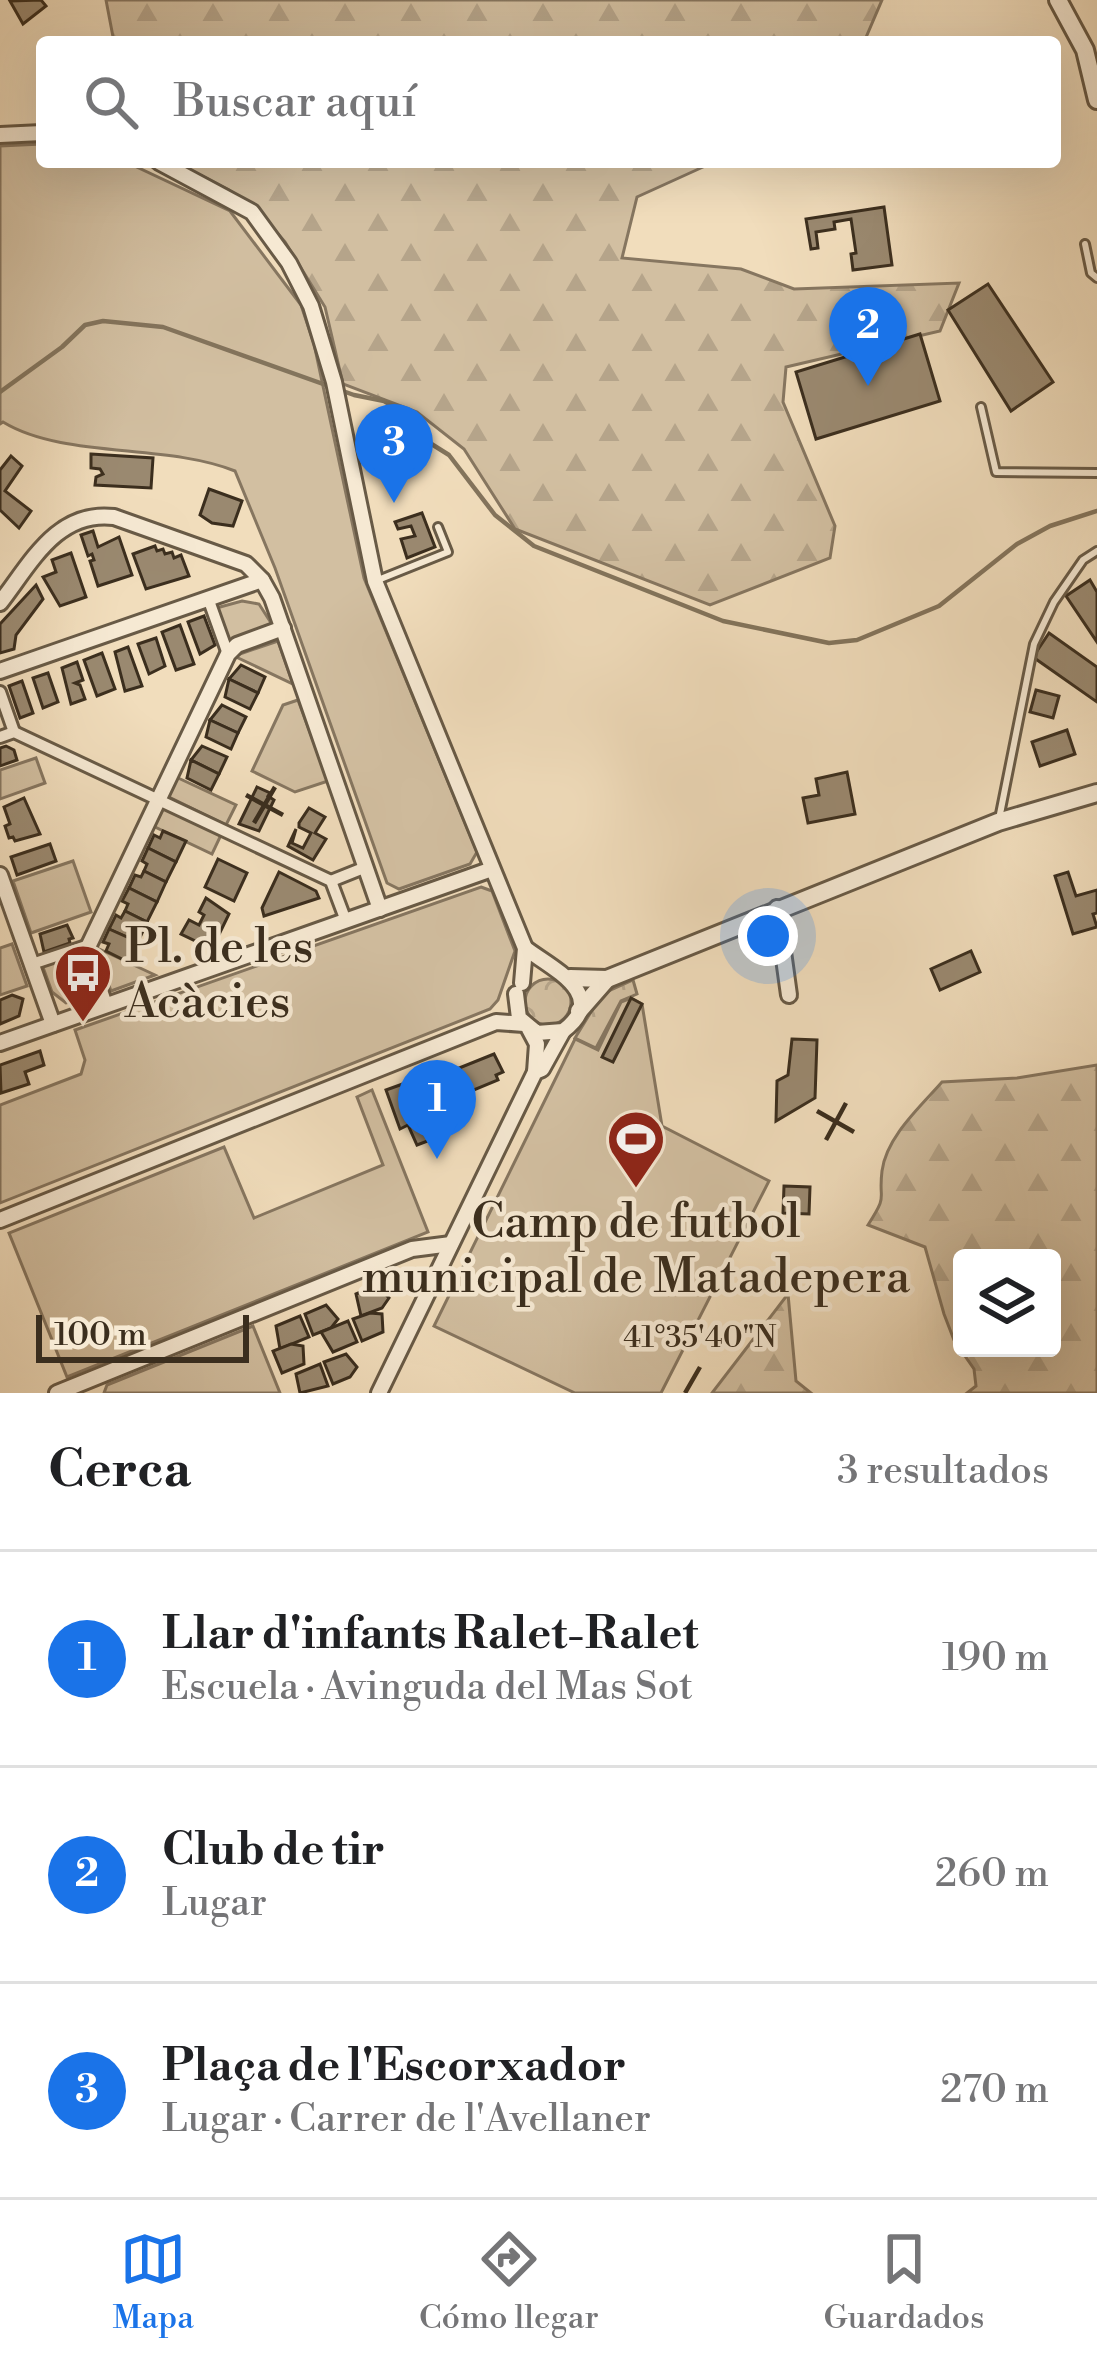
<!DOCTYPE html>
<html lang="es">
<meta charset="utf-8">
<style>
:root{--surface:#fff;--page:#f2f2f2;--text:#202124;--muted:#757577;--line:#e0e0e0;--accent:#1a73e8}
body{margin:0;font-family:"Libre Bodoni",serif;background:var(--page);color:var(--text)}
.controls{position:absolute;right:36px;bottom:36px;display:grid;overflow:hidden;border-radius:12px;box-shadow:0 12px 48px #0002}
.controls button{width:108px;height:108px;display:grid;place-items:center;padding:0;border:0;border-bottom:3px solid var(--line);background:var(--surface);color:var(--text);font:60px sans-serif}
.scale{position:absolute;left:36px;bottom:30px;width:213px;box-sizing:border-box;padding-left:12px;border:6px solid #3b2e1e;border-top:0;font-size:33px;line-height:42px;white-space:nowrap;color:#3b2e1e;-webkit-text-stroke:9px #f6e9d3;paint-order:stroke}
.you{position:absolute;left:768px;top:936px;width:42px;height:42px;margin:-30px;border:9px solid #fff;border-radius:50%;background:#1a73e8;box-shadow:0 0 0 18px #1a73e833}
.badge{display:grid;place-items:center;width:78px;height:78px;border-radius:50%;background:var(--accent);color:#fff;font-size:39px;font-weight:700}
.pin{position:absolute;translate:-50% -99px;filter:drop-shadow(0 3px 6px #0008)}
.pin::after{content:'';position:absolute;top:63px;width:42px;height:36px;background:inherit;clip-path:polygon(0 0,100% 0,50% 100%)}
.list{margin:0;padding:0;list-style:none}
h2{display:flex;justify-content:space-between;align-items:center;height:156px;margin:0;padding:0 48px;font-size:51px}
h2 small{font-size:39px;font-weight:400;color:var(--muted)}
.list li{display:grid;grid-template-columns:78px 1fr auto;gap:36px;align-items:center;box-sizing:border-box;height:216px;padding:0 48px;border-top:3px solid var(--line)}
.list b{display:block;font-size:45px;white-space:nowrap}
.list p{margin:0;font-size:39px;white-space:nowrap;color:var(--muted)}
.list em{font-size:39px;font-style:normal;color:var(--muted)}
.icon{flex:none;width:66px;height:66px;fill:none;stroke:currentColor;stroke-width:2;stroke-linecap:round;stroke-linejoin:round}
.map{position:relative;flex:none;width:1097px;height:1393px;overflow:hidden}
.search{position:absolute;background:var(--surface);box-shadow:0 12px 48px #0002;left:36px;right:36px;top:36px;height:132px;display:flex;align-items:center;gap:30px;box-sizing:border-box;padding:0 42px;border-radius:12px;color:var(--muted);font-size:45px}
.sheet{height:804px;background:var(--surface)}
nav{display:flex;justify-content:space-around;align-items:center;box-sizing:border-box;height:168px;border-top:3px solid var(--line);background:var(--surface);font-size:33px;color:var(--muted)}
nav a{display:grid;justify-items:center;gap:6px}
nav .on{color:var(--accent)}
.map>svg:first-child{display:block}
.green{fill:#d2bfa1;stroke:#867660;stroke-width:3}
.forest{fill:url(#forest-firs);stroke:#867660;stroke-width:3;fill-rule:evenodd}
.park{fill:url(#park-crowns);stroke:#867660;stroke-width:3}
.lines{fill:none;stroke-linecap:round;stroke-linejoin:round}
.stream{stroke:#83745c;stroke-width:4.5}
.building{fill:#9a8970;stroke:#3b2e1e;stroke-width:3}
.service-casing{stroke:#685a46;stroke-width:12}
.pedestrian-casing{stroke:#685a46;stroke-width:16}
.minor-casing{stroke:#685a46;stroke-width:20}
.tertiary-casing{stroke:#685a46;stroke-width:22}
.service{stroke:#f6e9d3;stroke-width:6}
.pedestrian{stroke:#f6e9d3;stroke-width:10}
.minor{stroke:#f6e9d3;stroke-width:14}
.tertiary{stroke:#f6e9d3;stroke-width:16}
.ticks{fill:none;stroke:#3b2e1e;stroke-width:4.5}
.labels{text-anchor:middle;stroke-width:9;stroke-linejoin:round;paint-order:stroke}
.poi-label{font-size:48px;fill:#3b2e1e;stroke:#f6e9d3;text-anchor:start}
.ticks-label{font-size:30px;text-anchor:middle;fill:#3b2e1e;stroke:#f6e9d3;stroke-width:9;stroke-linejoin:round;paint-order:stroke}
</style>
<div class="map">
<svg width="1097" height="1393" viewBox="0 0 1097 1393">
<defs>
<pattern id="forest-firs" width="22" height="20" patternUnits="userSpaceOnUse" patternTransform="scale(3)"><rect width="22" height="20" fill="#d2bfa1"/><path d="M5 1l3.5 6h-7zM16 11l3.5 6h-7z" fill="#b5a48a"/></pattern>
<pattern id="park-crowns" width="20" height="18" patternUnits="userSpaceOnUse" patternTransform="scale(3)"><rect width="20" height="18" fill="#d2bfa1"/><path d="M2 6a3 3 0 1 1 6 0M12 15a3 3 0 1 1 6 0" fill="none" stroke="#b5a48a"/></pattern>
</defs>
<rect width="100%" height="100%" fill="#f1ddbc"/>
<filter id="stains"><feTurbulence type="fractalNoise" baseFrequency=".00167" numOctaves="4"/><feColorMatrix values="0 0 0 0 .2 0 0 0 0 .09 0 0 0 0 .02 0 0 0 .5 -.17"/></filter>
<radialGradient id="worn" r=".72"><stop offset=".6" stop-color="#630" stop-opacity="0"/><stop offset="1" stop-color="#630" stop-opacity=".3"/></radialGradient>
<g class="green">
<path d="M42,144v18h84l104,49 71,94 13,39 50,234 113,274 -7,12 -71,25 -12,-6 -112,-315 -40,-97c-70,-28 -171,-12 -232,-49l-3,2v-278z"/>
<polygon points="242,601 259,604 273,626 229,641 209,610"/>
<polygon points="278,641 293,684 234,656"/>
<polygon points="298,700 328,781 295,792 252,771 283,705"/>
<polygon points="36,758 45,783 0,799 0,770"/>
<polygon points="176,777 236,805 226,825 167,796"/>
<polygon points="162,806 221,835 212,854 153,826"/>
<polygon points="73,861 91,912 31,933 13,881"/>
<polygon points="481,887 492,891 515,951 498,1000 490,1009 0,1203 0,1105 81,1074 85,1060 75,1030"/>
<polygon points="12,944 27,986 0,995 0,948"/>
<polygon points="95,947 155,975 111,991"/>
<polygon points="80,951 96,996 66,1003 52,992 40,959"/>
<polygon points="631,998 642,1004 662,1126 769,1181 661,1393 575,1393 434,1326 575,1039 598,1050 621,1002"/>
<polygon points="372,1090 428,1232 67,1377 9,1233 224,1147 254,1218 383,1165 357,1097"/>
<polygon points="253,1326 280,1393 104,1393 107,1385"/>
</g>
<g class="forest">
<polygon points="106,0 882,0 864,42 114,42"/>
<polygon points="175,162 714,162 637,197 622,258 741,269 794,289 959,283 940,331 786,367 783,402 835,526 830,558 710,605 515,529 464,449 417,412 343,384 325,307 285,242 260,213 229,190"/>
<path d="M1097,1065v328h-130l9,-7 -2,-17 -20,-29 -10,-26 -19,-67 -57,-22c21,-33 10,-22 14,-54 4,-34 39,-65 60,-89l75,-4zM1052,1258v90h-90v-90z"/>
<polygon points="788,1294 796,1381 811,1393 712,1393"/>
</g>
<g class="park">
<circle cx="548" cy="1002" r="23"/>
<polygon points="633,980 637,994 621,1001 596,1048 575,1038 602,994"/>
</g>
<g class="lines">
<polyline class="stream" points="0,392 62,347 85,325 103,321 163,327 354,395 384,401 396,408 406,428 449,455 495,515 534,546 723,621 829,643 857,640 939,606 1017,544 1050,526 1097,511"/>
</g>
<g class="building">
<polygon points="41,0 46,6 23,24 10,1"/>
<polygon points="884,207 892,265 853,270 851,254 856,253 851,219 834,222 835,229 816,232 818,248 811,249 806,219"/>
<polygon points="988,284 1053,382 1011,411 948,310"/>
<polygon points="920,334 940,401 816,439 796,372"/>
<polygon points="91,454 153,458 151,488 95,485 96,477 103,474 100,469 91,468"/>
<polygon points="11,456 22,466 5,491 31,511 19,528 0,510 0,470"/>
<polygon points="209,489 242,501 233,526 212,523 200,515"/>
<polygon points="422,513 435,547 407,558 401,539 415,536 411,526 398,529 395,522"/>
<polygon points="93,531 98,547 119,537 132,575 98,586 90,561 94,560 92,554 88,556 81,535"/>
<polygon points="155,546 157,551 163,549 165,554 172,552 174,558 181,555 189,576 146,589 133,554"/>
<polygon points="71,553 86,597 60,606 43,577 56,572 52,560"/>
<polygon points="1090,580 1097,592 1097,642 1066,596"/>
<polygon points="36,585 43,599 16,635 14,649 0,653 0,624"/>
<polygon points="204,616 215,645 200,654 188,622"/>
<polygon points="180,625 194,664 176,670 162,632"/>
<polygon points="1049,633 1097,667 1097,702 1033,657"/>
<polygon points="156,638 165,666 149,674 138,644"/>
<polygon points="128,647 142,686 125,691 115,652"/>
<polygon points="102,653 115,689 97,696 84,660"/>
<polygon points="77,662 83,680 75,683 80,685 85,699 71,704 62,668"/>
<polygon points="241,665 265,677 258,693 229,679"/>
<polygon points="48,673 58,702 43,708 33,678"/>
<polygon points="229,679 258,693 250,709 225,697"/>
<polygon points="22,681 33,713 20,718 9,686"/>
<polygon points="1036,690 1059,696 1053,718 1030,712"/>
<polygon points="222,705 246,717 238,733 210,720"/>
<polygon points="210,720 238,733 231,749 206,737"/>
<polygon points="1067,730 1075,754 1040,766 1032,742"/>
<polygon points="6,746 14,750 17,760 0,766 0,748"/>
<polygon points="202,746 227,757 219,774 191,760"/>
<polygon points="191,760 219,774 211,790 187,778"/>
<polygon points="847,772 855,814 808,823 803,798 819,795 816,779"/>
<polygon points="257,787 270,793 268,796 274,800 259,831 239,824"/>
<polygon points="24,798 40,834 15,841 13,837 9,838 5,826 10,824 4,807"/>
<polygon points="309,808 325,817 315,833 326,839 313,860 288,846 296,829 292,843 303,848 311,833 299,827 299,823"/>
<polygon points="163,831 186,841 176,862 148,848 154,835 160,838"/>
<polygon points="50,844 56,861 17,875 11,857"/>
<polygon points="148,848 176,862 166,882 144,871 147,864 142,861"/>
<polygon points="218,859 247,873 234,901 205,887"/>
<polygon points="144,871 166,882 157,902 129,888 135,875 141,877"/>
<polygon points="279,872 316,891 319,898 264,916 262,908"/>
<polygon points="1068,872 1076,896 1097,890 1097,913 1093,914 1097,927 1073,934 1055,876"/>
<polygon points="129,888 157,902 147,922 125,911 128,904 122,901"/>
<polygon points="206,898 229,914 212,949 181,934 189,920 199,925 204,915 199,912"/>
<polygon points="125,911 147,922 138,942 109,929 116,915 121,918"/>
<polygon points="67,925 73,938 69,939 70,943 44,952 40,934"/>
<polygon points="109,929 138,942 128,962 106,951 109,944 103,942"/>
<polygon points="971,951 980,972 940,990 931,969"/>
<polygon points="12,995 23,999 19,1016 0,1024 0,1000"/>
<polygon points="631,998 642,1004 613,1062 602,1057"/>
<polygon points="792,1039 817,1040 815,1098 776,1121 777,1081 788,1075"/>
<polygon points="40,1051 44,1065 25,1072 29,1084 1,1093 0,1065"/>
<polygon points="494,1054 503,1072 496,1075 498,1080 430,1108 441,1136 417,1145 408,1125 400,1129 386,1090 425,1076 427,1081"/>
<polygon points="784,1186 810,1187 809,1214 783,1213"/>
<polygon points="377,1285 389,1298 382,1308 361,1316 356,1294"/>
<polygon points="326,1305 338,1319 331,1328 313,1335 305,1314"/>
<polygon points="370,1313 382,1314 383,1332 362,1341 353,1319"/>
<polygon points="300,1316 309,1337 280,1349 276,1326"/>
<polygon points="348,1321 357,1342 333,1352 321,1332"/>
<polygon points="291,1344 303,1346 304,1364 282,1373 273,1351"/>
<polygon points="346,1354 357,1367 350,1377 333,1384 324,1362"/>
<polygon points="320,1364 328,1386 300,1393 296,1374"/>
</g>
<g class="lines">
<defs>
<g id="service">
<polyline points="1085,244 1091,273 1097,278"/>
<polyline points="981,407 996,472 1097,473"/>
<polyline points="378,580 448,552 438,527"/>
<polyline points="999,819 1034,644 1054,602 1083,560 1097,551"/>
</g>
<g id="pedestrian">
<polyline points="208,598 228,654"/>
<polyline points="0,692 14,732"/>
<polyline points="0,737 14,732 331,881 346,921"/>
<polyline points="331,881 366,867"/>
<polyline points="32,964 89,945"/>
</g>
<g id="minor">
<polyline points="0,135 42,133"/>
<polyline points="159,162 252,212 289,263 311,306 334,382 375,581 525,948 522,983"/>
<path d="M0,603c31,-40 57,-93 114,-86l132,47 16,16 10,18 108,311"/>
<polyline points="0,671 262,580"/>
<polyline points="0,875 53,1024"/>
<polyline points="777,908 789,995"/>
<path d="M516,994l3,24 18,15 26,-2c48,-36 -12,-63 -38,-83"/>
<polyline points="105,1005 89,958 89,945 228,654 237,645 283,628"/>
<polyline points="529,1029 537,1044 535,1072"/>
<polyline points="0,1043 492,869"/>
<polyline points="0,1220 496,1022 524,1024"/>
<polyline points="57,1393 412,1249 451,1244"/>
<polyline points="379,1393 535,1072 542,1069 563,1031"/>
</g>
<g id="tertiary">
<polyline points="1058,0 1085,50 1097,100"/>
<polyline points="570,978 607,979 998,822 1097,793"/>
<polyline points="579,1011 607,979"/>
</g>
</defs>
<use href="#service" class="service-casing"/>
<use href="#pedestrian" class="pedestrian-casing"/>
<use href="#minor" class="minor-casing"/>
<use href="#tertiary" class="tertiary-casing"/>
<use href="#service" class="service"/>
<use href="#pedestrian" class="pedestrian"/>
<use href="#minor" class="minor"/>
<use href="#tertiary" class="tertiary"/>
</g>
<path class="ticks" d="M246,795l37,20M254,823l21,-36M817,1111l37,21M826,1140l20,-37M685,1393l15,-26"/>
<defs>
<symbol id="bus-pin" viewBox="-11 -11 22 30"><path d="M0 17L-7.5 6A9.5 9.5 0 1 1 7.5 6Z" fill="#8f2418" stroke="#f6e9d3"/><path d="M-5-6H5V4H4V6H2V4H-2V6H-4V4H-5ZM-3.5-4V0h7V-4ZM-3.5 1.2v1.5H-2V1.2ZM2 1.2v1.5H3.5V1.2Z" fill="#fff"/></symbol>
<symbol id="stadium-pin" viewBox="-11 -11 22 30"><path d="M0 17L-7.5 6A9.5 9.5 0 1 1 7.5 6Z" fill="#8f2418" stroke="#f6e9d3"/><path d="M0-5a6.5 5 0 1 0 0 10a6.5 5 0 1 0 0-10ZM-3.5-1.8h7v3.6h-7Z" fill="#fff"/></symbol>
</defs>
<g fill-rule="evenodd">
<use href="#bus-pin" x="50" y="940" width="66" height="90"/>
<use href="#stadium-pin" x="603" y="1106" width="66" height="90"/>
</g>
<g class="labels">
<g class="poi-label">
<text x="125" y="962">Pl. de les<tspan x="125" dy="55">Acàcies</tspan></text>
<text x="636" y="1237" text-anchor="middle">Camp de futbol<tspan x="636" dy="55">municipal de Matadepera</tspan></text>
</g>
</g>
<g class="ticks-label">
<text x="700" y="1347">41°35'40"N</text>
</g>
<rect width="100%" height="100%" filter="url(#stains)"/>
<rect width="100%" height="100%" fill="url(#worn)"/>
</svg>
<div class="controls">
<button><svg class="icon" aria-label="layers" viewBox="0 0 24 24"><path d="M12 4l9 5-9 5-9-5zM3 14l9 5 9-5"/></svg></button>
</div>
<div class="scale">100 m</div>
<div class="you"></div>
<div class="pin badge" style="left:437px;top:1159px">1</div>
<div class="pin badge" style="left:868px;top:386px">2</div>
<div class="pin badge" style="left:394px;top:503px">3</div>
<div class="search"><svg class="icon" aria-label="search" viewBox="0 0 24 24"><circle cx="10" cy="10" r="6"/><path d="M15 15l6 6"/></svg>Buscar aquí</div>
</div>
<section class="sheet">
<h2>Cerca<small>3 resultados</small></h2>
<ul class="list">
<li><span class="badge">1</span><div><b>Llar d'infants Ralet-Ralet</b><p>Escuela · Avinguda del Mas Sot</p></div><em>190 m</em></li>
<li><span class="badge">2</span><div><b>Club de tir</b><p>Lugar</p></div><em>260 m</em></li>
<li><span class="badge">3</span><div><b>Plaça de l'Escorxador</b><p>Lugar · Carrer de l'Avellaner</p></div><em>270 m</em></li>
</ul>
</section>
<nav>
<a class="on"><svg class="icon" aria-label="map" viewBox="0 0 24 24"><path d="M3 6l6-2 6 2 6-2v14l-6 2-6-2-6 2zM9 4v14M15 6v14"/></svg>Mapa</a>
<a><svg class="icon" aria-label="directions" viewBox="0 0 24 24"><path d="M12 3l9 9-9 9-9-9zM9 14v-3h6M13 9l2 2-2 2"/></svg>Cómo llegar</a>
<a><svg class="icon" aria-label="saved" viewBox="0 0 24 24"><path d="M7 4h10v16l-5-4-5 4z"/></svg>Guardados</a>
</nav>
